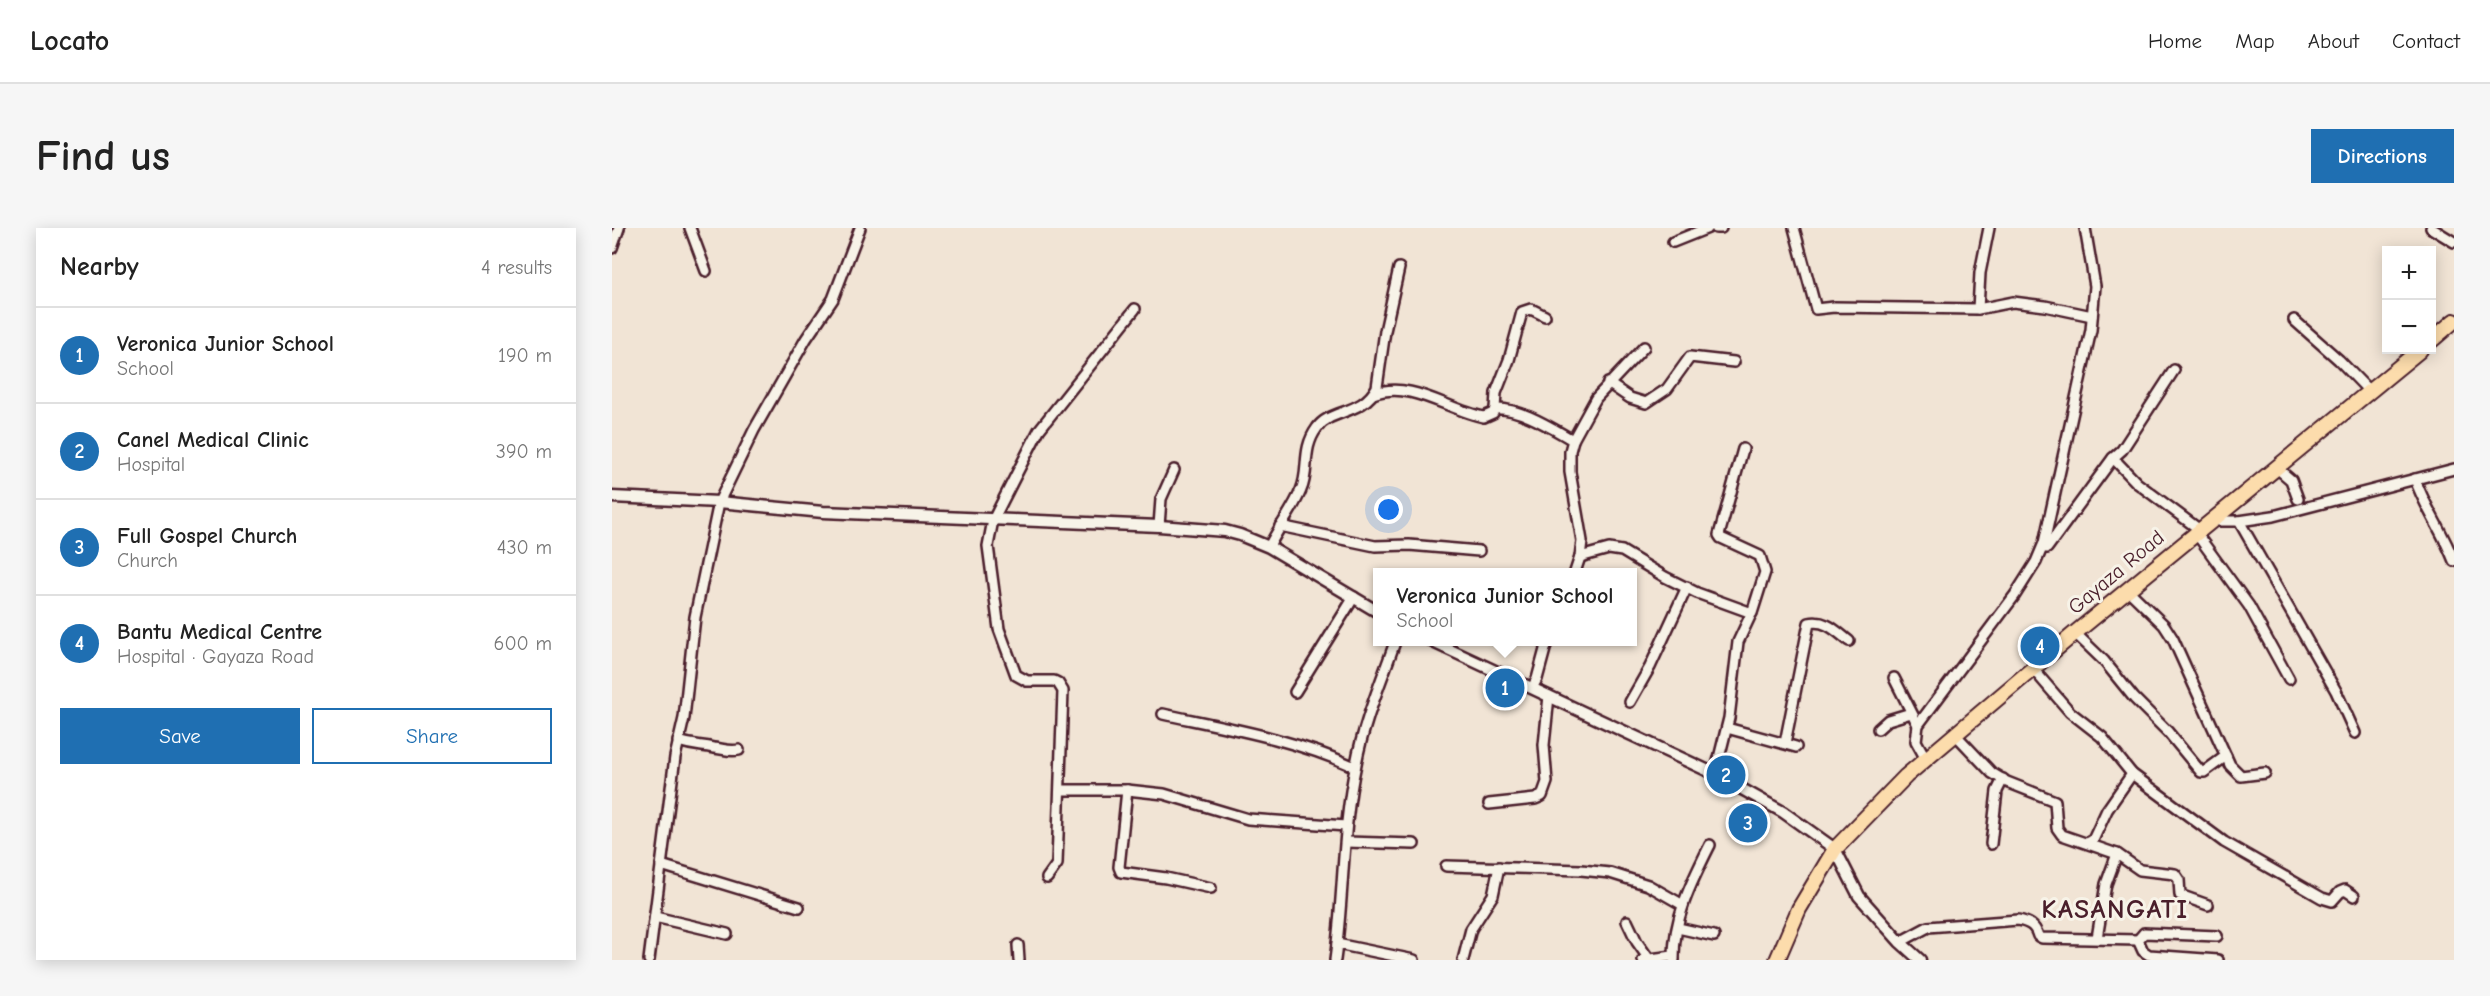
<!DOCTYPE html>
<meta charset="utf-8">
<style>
:root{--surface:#fff;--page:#f6f6f6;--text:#222;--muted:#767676;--line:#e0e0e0;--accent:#1f6fb2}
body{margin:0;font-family:"Comic Neue",sans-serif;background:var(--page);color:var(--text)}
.controls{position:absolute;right:18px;top:18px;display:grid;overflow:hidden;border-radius:0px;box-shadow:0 3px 15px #0003}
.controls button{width:54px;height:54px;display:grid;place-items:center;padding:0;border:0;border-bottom:2px solid var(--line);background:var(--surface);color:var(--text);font:30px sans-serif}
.you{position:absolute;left:777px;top:282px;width:21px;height:21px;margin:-15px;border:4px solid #fff;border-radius:50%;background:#1a73e8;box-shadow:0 0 0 9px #1a73e833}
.badge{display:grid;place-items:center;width:39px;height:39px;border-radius:50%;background:var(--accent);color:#fff;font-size:20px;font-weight:700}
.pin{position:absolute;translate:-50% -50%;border:3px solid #fff;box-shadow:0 2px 6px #0006}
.popup{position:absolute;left:761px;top:340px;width:264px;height:78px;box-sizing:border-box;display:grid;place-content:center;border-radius:0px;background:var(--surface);filter:drop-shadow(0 2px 4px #0005);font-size:20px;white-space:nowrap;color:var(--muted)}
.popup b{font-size:22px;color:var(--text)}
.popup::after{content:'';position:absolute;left:50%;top:100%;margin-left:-12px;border:12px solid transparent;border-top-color:var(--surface)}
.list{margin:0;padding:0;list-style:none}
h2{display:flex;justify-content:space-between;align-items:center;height:78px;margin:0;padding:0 24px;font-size:26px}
h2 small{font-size:20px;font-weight:400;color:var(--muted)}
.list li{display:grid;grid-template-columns:39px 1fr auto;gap:18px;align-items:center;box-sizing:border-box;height:96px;padding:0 24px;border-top:2px solid var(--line)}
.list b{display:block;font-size:22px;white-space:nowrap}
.list p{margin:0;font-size:20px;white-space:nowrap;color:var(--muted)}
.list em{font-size:20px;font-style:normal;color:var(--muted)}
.actions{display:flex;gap:12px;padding:18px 24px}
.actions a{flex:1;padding:14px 0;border:2px solid var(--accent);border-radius:0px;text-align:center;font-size:21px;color:var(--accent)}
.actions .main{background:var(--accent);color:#fff}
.map{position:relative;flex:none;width:1842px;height:732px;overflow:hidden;border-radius:0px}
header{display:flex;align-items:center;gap:36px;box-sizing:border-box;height:84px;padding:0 30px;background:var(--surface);border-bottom:2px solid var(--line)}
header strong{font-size:28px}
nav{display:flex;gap:33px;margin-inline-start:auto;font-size:21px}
.intro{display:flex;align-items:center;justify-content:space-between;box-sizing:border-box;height:144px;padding:0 36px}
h1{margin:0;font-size:42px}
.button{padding:15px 27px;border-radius:0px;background:var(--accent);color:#fff;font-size:21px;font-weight:700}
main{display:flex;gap:36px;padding:0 36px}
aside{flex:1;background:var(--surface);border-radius:0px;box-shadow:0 3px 15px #0003}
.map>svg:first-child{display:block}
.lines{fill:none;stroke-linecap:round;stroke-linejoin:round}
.minor-casing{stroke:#4a1f2b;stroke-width:14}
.tertiary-casing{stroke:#4a1f2b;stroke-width:15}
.primary-casing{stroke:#4a1f2b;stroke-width:18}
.minor{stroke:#f7f3e8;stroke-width:9}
.tertiary{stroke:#f7f3e8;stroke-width:10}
.primary{stroke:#fcdcac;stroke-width:14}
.labels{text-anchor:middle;stroke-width:6;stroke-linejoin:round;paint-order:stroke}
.street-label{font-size:21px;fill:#4a1f2b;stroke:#f7f3e8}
.district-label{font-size:27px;font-weight:bold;letter-spacing:1.5px;fill:#4a1f2b;stroke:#f7f3e8}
</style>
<header>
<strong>Locato</strong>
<nav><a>Home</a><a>Map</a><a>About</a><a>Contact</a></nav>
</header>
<div class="intro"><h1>Find us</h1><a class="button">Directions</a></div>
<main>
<aside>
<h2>Nearby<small>4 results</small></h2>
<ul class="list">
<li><span class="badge">1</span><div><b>Veronica Junior School</b><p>School</p></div><em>190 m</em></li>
<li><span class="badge">2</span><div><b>Canel Medical Clinic</b><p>Hospital</p></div><em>390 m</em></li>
<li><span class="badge">3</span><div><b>Full Gospel Church</b><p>Church</p></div><em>430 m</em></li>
<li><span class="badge">4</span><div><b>Bantu Medical Centre</b><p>Hospital · Gayaza Road</p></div><em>600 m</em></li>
</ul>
<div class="actions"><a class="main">Save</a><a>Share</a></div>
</aside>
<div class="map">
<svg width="1842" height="732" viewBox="0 0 1842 732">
<rect width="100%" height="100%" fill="#f1e4d5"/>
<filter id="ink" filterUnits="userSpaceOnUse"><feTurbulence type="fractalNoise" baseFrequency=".0167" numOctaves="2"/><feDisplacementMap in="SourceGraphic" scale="12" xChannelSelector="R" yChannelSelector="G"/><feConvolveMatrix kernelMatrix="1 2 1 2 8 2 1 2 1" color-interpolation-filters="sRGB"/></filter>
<g filter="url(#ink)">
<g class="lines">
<defs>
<g id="minor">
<polyline points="78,0 94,43"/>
<polyline points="1104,0 1109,0"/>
<polyline points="1182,0 1204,81 1222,79 1366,81 1401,74 1433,78 1480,88"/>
<polyline points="1819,0 1842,14"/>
<polyline points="1061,14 1096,0"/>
<polyline points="0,20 7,0"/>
<polyline points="1366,81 1368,45 1377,0"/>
<polyline points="1682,92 1727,132 1758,164"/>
<polyline points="996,155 1018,170 1034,175 1055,161 1078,129 1122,134"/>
<path d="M761,166c39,-14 74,16 111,23l9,-4 2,-4c24,-2 58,20 78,31"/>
<polyline points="883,181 884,165 897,132 910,84 919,81 933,88"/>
<polyline points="1501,230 1525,255 1588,302"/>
<polyline points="1665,240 1679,252 1686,271"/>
<path d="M1803,251c10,29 28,53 39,82"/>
<polyline points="1601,293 1627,293 1661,288 1842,241"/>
<polyline points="1627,293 1724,463 1743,505"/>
<polyline points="547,298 549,271 562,242"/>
<polyline points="668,298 763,318 797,317 867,323"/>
<polyline points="1584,305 1637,378 1677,451"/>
<path d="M657,319c9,-19 24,-37 32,-57 9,-20 0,-40 16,-62 13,-19 46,-13 60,-41l8,-56 14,-63"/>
<polyline points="1435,320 1501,230 1510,222 1562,142"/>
<polyline points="968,329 997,321 1010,323 1053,349 1085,365 1140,385"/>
<polyline points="963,344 968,329 970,313 958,244 958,223 961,212 984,170 1032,119"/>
<polyline points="1516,362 1552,397 1561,411 1618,537 1629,548 1653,545"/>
<polyline points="1463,405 1492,433 1522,470 1556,504 1589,544 1592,544 1614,528"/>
<polyline points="1421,441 1458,484 1490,509 1520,546 1612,614 1710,670 1720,673 1728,664 1733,662 1742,668"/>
<polyline points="1282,450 1306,497"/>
<polyline points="920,460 925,451 935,414"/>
<polyline points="683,464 742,369"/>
<polyline points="1018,474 1038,439 1075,359"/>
<path d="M551,486c65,14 131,25 192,53"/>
<polyline points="1115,500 1184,519"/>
<polyline points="1266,501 1276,492 1299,485"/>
<polyline points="1343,506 1380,545 1395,554 1443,573 1445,600 1450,607 1505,626 1528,642 1563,646 1567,652 1568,667 1596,677"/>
<path d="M66,513c16,5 21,4 36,7 10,1 15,4 25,2"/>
<path d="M1173,515l24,-120c17,-4 28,9 40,18"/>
<polyline points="1314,531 1304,513 1306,497 1403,367 1424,334 1432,315 1479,102 1483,58 1473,0"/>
<polyline points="1103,546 1117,490 1126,414 1141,382 1153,344 1148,328 1109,310 1107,307 1131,221"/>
<polyline points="449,562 515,562 552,566 636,591 734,598"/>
<polyline points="515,562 507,639 509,644 554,650 599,660"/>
<polyline points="877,576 923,571 930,568 935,554 932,517 937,468"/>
<polyline points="734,614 802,616"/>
<polyline points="1475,615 1481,612 1495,582 1520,546"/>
<polyline points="1379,616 1385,563 1391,551"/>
<polyline points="49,637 187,679"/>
<polyline points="834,638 969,642 998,645 1036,657 1071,677"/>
<polyline points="435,650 445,636 451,463 446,455 442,453 415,453 404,447 387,401 376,318 381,292 427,202 523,81"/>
<polyline points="43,689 115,706"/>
<polyline points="1015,693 1025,714 1037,731"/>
<polyline points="1066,700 1102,708"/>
<polyline points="1485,710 1494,656 1505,626"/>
<polyline points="1526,712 1531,723 1537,727 1606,732"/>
<polyline points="1526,712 1532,705 1605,708"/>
<path d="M1288,714l28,-15 90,-7c10,2 17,5 20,16l4,2 96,2"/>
<polyline points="725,716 802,732"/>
<polyline points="406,717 407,732"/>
<polyline points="37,732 63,529 72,490 83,389 107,274 142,202 194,111 221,71 248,0"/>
<path d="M723,732c9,-65 7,-132 21,-196 8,-43 25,-82 39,-122"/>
<polyline points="851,732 859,701 881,667 887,639"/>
<polyline points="1031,732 1061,728"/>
<path d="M1062,732c-1,-42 18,-79 36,-115"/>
</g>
<g id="tertiary">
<polyline points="0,269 107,274 211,284 547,298 613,303 628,307 657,319 766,384"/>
<polyline points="821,414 1103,546 1171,584 1223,621 1247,668 1288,714 1308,732"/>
</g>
<g id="primary">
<polyline points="1820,112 1842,93"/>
<polyline points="1165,732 1187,681 1223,621 1294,548 1463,405 1808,122"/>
</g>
</defs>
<use href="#minor" class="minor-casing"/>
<use href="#tertiary" class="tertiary-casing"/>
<use href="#primary" class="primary-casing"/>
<use href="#minor" class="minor"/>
<use href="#tertiary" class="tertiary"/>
<use href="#primary" class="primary"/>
</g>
</g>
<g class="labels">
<g class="street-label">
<text transform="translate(1504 344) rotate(-40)" y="7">Gayaza Road</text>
</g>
<g class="district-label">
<text x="1503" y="690">KASANGATI</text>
</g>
</g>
</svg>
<div class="controls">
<button>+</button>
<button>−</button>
</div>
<div class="you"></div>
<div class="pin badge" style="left:893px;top:460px">1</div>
<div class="popup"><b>Veronica Junior School</b>School</div>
<div class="pin badge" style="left:1114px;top:547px">2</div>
<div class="pin badge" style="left:1136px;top:595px">3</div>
<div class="pin badge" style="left:1428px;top:418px">4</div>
</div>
</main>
